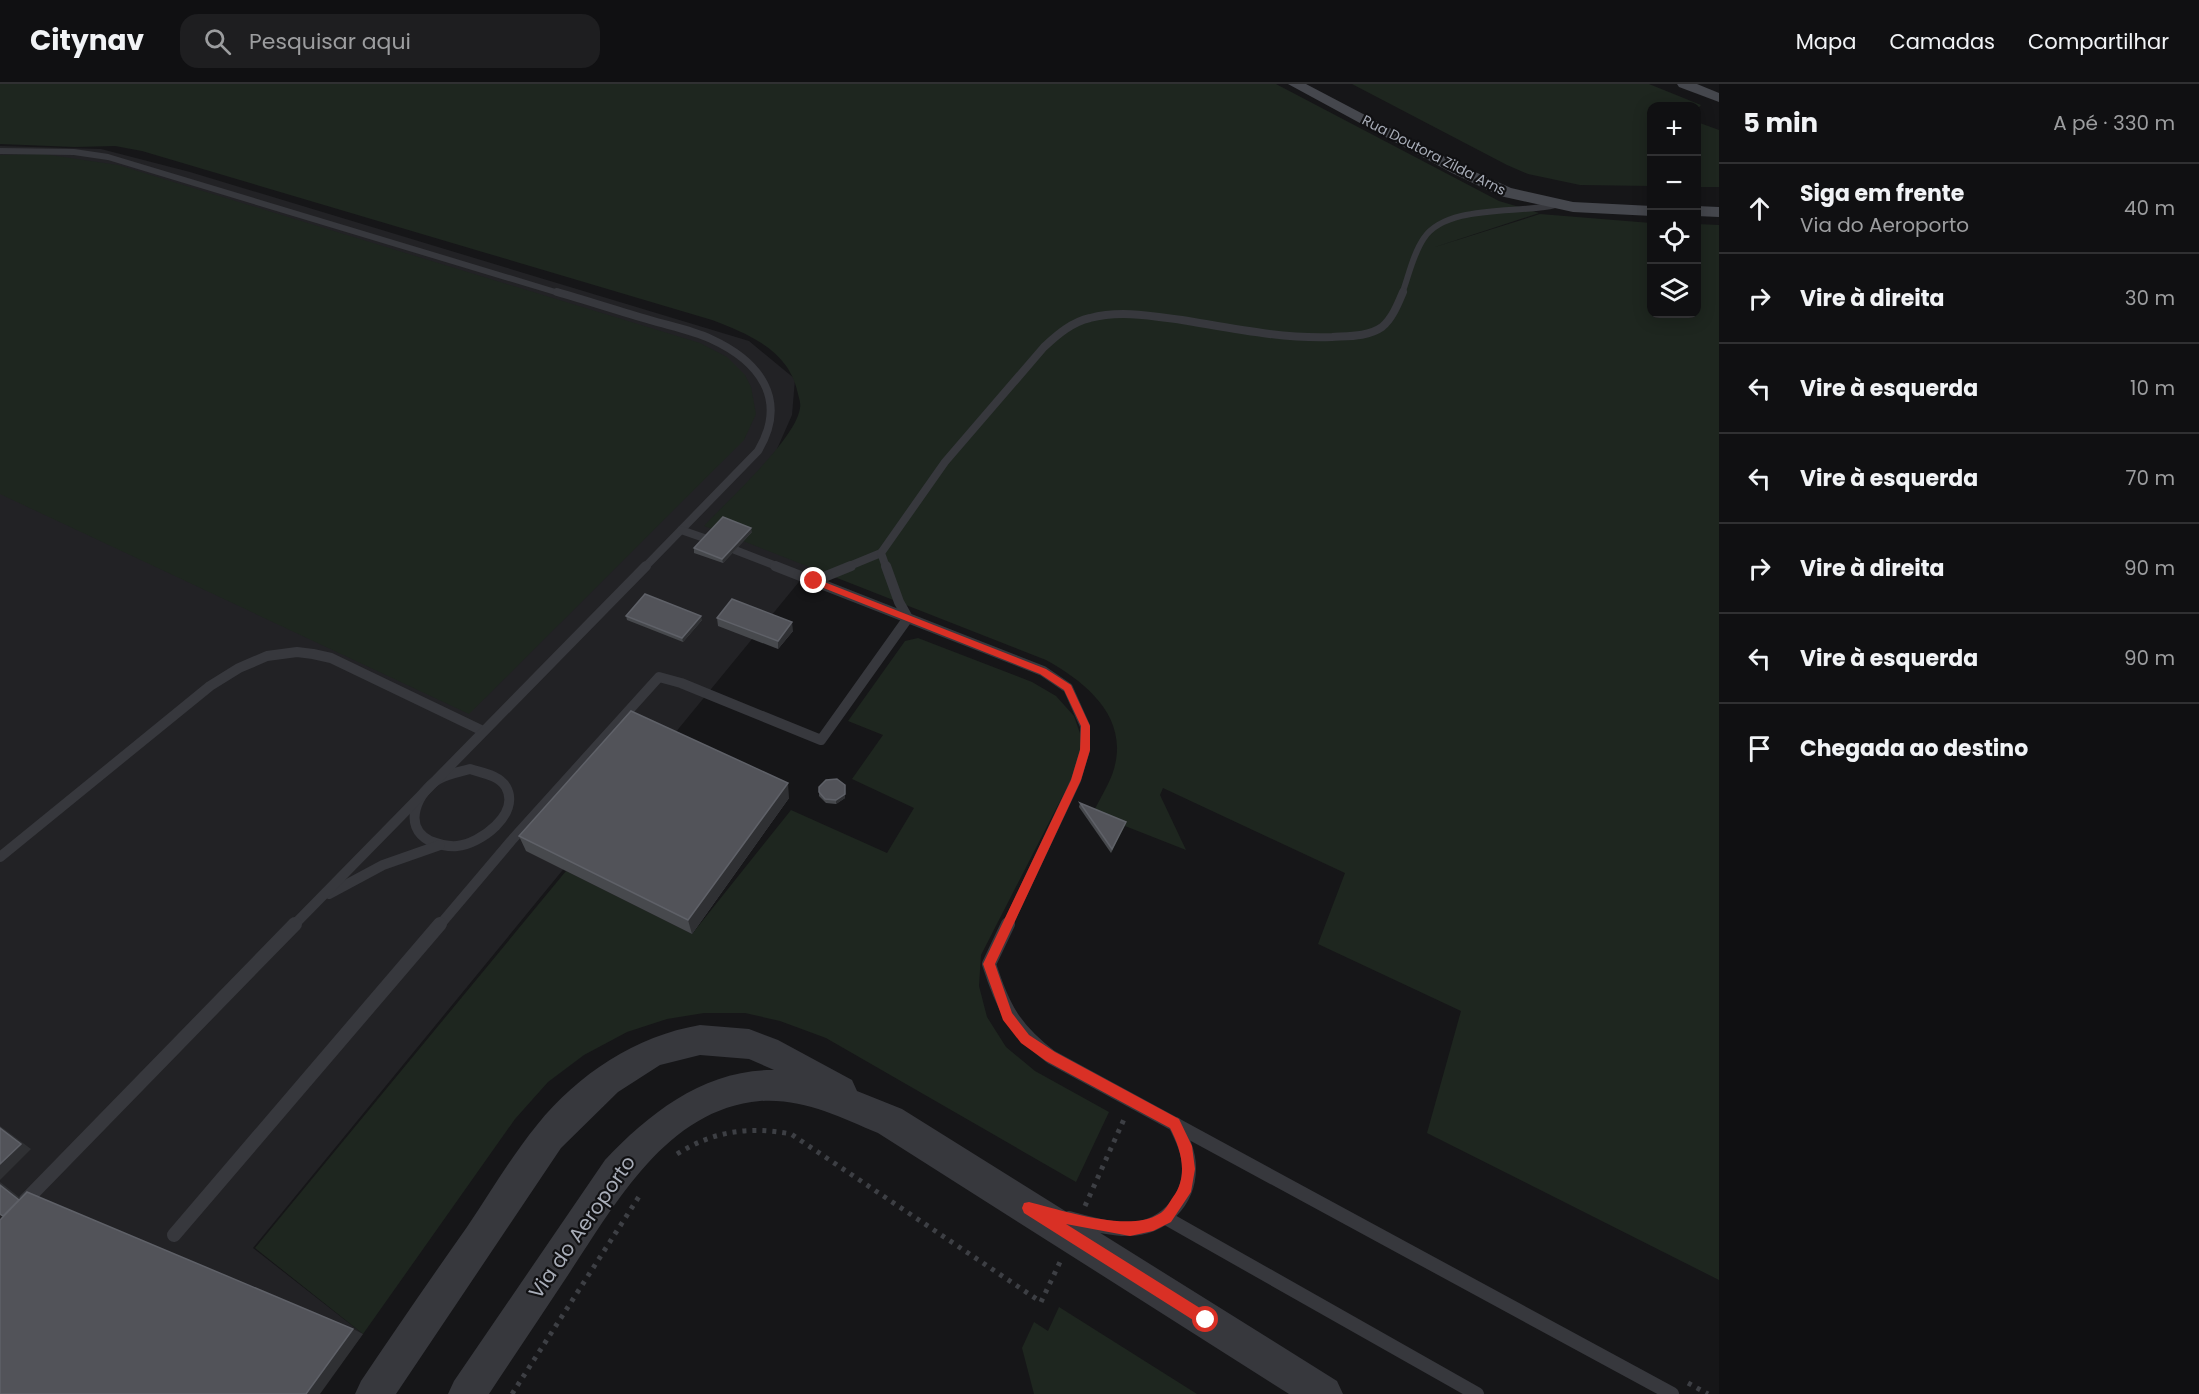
<!DOCTYPE html>
<html lang="pt">
<meta charset="utf-8">
<style>
:root{--surface:#101012;--page:#1e1e20;--text:#f1f3f6;--muted:#9c9d9f;--line:#303032}
body{margin:0;font-family:Poppins,sans-serif;background:var(--page);color:var(--text)}
.controls{position:absolute;right:18px;top:18px;display:grid;overflow:hidden;border-radius:12px;box-shadow:0 3px 15px #0003}
.controls button{width:54px;height:54px;display:grid;place-items:center;padding:0;border:0;border-bottom:2px solid var(--line);background:var(--surface);color:var(--text);font:30px sans-serif}
.stop{position:absolute;width:18px;height:18px;margin:-14px;border:4px solid #d93025;border-radius:50%;background:#fff}
.stop.end{background:#d93025;border-color:#fff;box-shadow:0 2px 6px #0008}
.list{margin:0;padding:0;list-style:none}
h2{display:flex;justify-content:space-between;align-items:center;height:78px;margin:0;padding:0 24px;font-size:26px}
h2 small{font-size:20px;font-weight:400;color:var(--muted)}
.list li{display:grid;grid-template-columns:39px 1fr auto;gap:18px;align-items:center;box-sizing:border-box;height:90px;padding:0 24px;border-top:2px solid var(--line)}
.list b{display:block;font-size:22px;white-space:nowrap}
.list p{margin:0;font-size:20px;white-space:nowrap;color:var(--muted)}
.list em{font-size:20px;font-style:normal;color:var(--muted)}
.icon{flex:none;width:33px;height:33px;fill:none;stroke:currentColor;stroke-width:2;stroke-linecap:round;stroke-linejoin:round}
.map{position:relative;flex:none;width:1719px;height:1310px;overflow:hidden}
header{display:flex;align-items:center;gap:36px;box-sizing:border-box;height:84px;padding:0 30px;background:var(--surface);border-bottom:2px solid var(--line)}
header strong{font-size:28px}
nav{display:flex;gap:33px;margin-inline-start:auto;font-size:21px}
.search{width:420px;height:54px;background:var(--page);display:flex;align-items:center;gap:15px;box-sizing:border-box;padding:0 21px;border-radius:18px;color:var(--muted);font-size:22px}
main{display:flex}
aside{flex:1;background:var(--surface)}
.map>svg:first-child{display:block}
.built{fill:#222225}
.green{fill:#1e261f}
.lines{fill:none;stroke-linecap:round;stroke-linejoin:round}
.path{stroke:#3d3f44;stroke-width:5;stroke-dasharray:4 6;stroke-linecap:butt}
.service-far3{stroke:#37383d;stroke-width:6}
.service-far2{stroke:#37383d;stroke-width:8}
.service-far1{stroke:#37383d;stroke-width:10}
.service{stroke:#37383d;stroke-width:14}
.tertiary{fill:#37383d;fill-rule:evenodd}
.secondary{fill:#45474d;fill-rule:evenodd}
.wall{fill:#47494d}
.shaded-wall{fill:#2f3033}
.building{fill:#525359;stroke:#5f6168;stroke-width:1.5}
.route{fill:#d93025}
.labels{text-anchor:middle;stroke-width:4.5;stroke-linejoin:round;paint-order:stroke}
.far-street-label{font-size:14px;fill:#a8adb8;stroke:#111113}
.near-street-label{font-size:20px;fill:#a8adb8;stroke:#111113}
</style>
<header>
<strong>Citynav</strong>
<div class="search"><svg class="icon" aria-label="search" viewBox="0 0 24 24"><circle cx="10" cy="10" r="6"/><path d="M15 15l6 6"/></svg>Pesquisar aqui</div>
<nav><a>Mapa</a><a>Camadas</a><a>Compartilhar</a></nav>
</header>
<main>
<div class="map">
<svg width="1719" height="1310" viewBox="0 0 1719 1310">
<rect width="100%" height="100%" fill="#161618"/>
<polygon class="built" points="0,62 101,65 190,88 749,257 795,295 792,331 777,365 825,466 253,1164 363,1250 319,1310 0,1310"/>
<g class="green">
<path d="M0,0h1276l223,117 40,12 -107,35 108,-34 111,9 1,91h44l1,-90 22,1v1055l-292,-147 34,-122 -143,-67 27,-71 -182,-85 -3,7 26,55 -61,-24 -14,27 -18,-40c6,-13 14,-25 19,-38 20,-55 -23,-91 -66,-115l-303,-119 8,-9 -36,-2 -11,-4c23,-25 92,-87 96,-118 1,-4 -1,-10 -2,-14 -8,-43 -49,-60 -86,-74l-570,-169 -27,-5 -40,1 -75,-3z"/>
<polygon points="1352,0 1649,0 1701,21 1697,25 1696,22 1652,22 1651,102 1580,101 1528,90 1507,81"/>
<polygon points="1697,38 1719,46 1719,103 1697,103"/>
<polygon points="43,70 118,81 700,259 727,273 745,291 751,303 756,330 744,356 469,630 0,410 0,71"/>
<polygon points="918,554 1032,598 1056,612 1074,632 1082,655 1080,678 981,871 979,902 987,933 1006,963 1035,987 1109,1028 1076,1098 826,954 780,937 745,929 704,929 667,935 627,948 584,971 548,998 515,1035 363,1250 255,1164 566,787 692,850 791,726 887,769 914,724 852,695 883,651 848,637 905,557"/>
<polygon points="1059,1223 1197,1310 1034,1310 1022,1264 1034,1238 1048,1247"/>
</g>
<g class="lines">
<g class="path">
<path d="M677,1070c37,-23 71,-28 114,-20l250,168 19,-40"/>
<polyline points="1085,1122 1125,1033"/>
<polyline points="1688,1299 1708,1310"/>
<polyline points="512,1310 640,1111"/>
</g>
<g class="service-far3">
<polyline points="0,67 74,68 108,73 562,210"/>
<path d="M1402,210c7,-19 11,-40 22,-56 23,-34 94,-24 131,-33"/>
</g>
<g class="service-far2">
<path d="M557,208c31,9 62,19 93,28 20,6 42,10 61,19 48,22 78,60 47,112l-113,116"/>
<polyline points="681,446 707,455"/>
<polyline points="735,466 779,483"/>
<polyline points="847,483 881,469"/>
<path d="M886,483l-5,-14 64,-91 99,-115c14,-13 28,-25 46,-29 30,-8 62,-2 92,2 49,8 100,19 150,17 16,-1 36,0 50,-10 10,-8 16,-23 21,-35"/>
</g>
<g class="service-far1">
<polyline points="775,482 1043,587 1068,604 1085,642 1085,666 1076,696 1007,842"/>
<polyline points="814,497 851,482"/>
<path d="M470,685c12,4 29,6 36,18 15,27 -26,57 -49,59 -9,1 -19,-2 -27,-5 -29,-15 -12,-50 9,-62 10,-6 21,-7 31,-10z"/>
<polyline points="0,773 210,602 239,584 267,572 297,568 313,570 331,574 483,647"/>
<polyline points="329,810 383,781 440,761"/>
<polyline points="293,842 646,482"/>
<polyline points="439,842 511,757 659,593 681,599 821,656 908,534 899,518 886,482"/>
</g>
<g class="service">
<path d="M1008,840l-19,40c14,44 25,65 62,93l621,337"/>
<polyline points="25,1117 295,840"/>
<path d="M1069,1134c19,5 39,11 59,11 34,0 61,-27 61,-61 0,-16 -7,-30 -14,-44"/>
<polyline points="1166,1134 1477,1310"/>
<polyline points="174,1151 440,840"/>
</g>
<path class="tertiary" d="M700,941l49,4 29,11 74,40 5,11 45,18 435,272 6,13h-54l-411,-261c-38,-16 -75,-35 -118,-32 -93,8 -144,102 -190,171 -27,41 -54,81 -81,122h-41l6,-13 151,-221c45,-48 101,-91 169,-90l-25,-11 -49,-4 -40,10 -42,27 -57,56 -165,246h-41l6,-13c35,-52 70,-103 106,-154 23,-34 44,-70 70,-102 41,-51 99,-89 163,-100z"/>
<g class="secondary">
<polygon points="1288,0 1306,0 1464,83 1511,104 1573,118 1652,122 1652,132 1573,128 1500,112 1452,89"/>
<polygon points="1677,0 1697,0 1719,9 1719,18 1679,3"/>
<polygon points="1696,122 1719,123 1719,133 1696,132"/>
</g>
</g>
<g class="wall">
<polygon points="752,448 723,479 694,469 694,464"/>
<polygon points="626,532 702,536 683,558 627,536"/>
<polygon points="717,534 793,547 778,565 718,542"/>
<polygon points="845,701 845,714 836,720 826,719 819,712 819,703"/>
<polygon points="789,714 692,850 526,767 519,752"/>
<polygon points="1080,719 1126,738 1111,769 1079,723"/>
</g>
<g class="shaded-wall">
<polygon points="751,444 752,448 723,479 722,475"/>
<polygon points="701,532 702,536 683,558 682,554"/>
<polygon points="792,538 793,547 778,565 778,557"/>
<polygon points="788,699 789,714 692,850 688,836"/>
<polygon points="845,710 845,714 836,720 836,716"/>
<polygon points="0,1042 31,1065 0,1096"/>
<polygon points="0,1098 34,1125 23,1119 0,1101"/>
<polygon points="353,1245 363,1250 320,1310 306,1310"/>
</g>
<g class="building">
<polygon points="723,433 751,444 722,475 694,464"/>
<polygon points="645,510 701,532 682,554 626,532"/>
<polygon points="732,515 792,538 778,557 717,534"/>
<polygon points="631,627 788,699 688,836 519,752"/>
<polygon points="837,695 845,701 845,710 836,716 825,715 819,708 819,703 826,696"/>
<polygon points="1080,719 1126,738 1112,765"/>
<polygon points="0,1044 21,1060 0,1080"/>
<polygon points="0,1101 19,1116 3,1132 0,1130"/>
<polygon points="27,1108 353,1245 306,1310 0,1310 0,1136"/>
</g>
<path class="route" d="M814,494l232,91 25,16 19,41v24l-9,30 -86,184 17,49 17,22 26,17 124,67 13,27 3,23 -4,23 -20,30 -18,9 -23,5 -64,-12 145,91 2,5 -2,5 -5,2 -5,-2 -177,-112 -2,-5 2,-5 5,-1c33,8 99,31 130,12 6,-3 10,-11 14,-17 16,-21 8,-48 -3,-69l-124,-67 -25,-18 -18,-23 -20,-56 88,-184 9,-30 1,-24 -17,-36 -24,-16 -229,-91 -2,-2z"/>
<g class="labels">
<g class="far-street-label">
<text transform="translate(1434 71) rotate(27)" y="5">Rua Doutora Zilda Arns</text>
</g>
<g class="near-street-label">
<text transform="translate(582 1143) rotate(-55)" y="7">Via do Aeroporto</text>
</g>
</g>
</svg>
<div class="controls">
<button>+</button>
<button>−</button>
<button><svg class="icon" aria-label="locate" viewBox="0 0 24 24"><circle cx="12" cy="12" r="6"/><path d="M12 2v4M12 18v4M2 12h4M18 12h4"/></svg></button>
<button><svg class="icon" aria-label="layers" viewBox="0 0 24 24"><path d="M12 4l9 5-9 5-9-5zM3 14l9 5 9-5"/></svg></button>
</div>
<div class="stop" style="left:1206px;top:1236px"></div>
<div class="stop end" style="left:814px;top:497px"></div>
</div>
<aside>
<h2>5 min<small>A pé · 330 m</small></h2>
<ul class="list">
<li><svg class="icon" aria-label="ahead" viewBox="0 0 24 24"><path d="M12 20V5M6 11l6-6 6 6"/></svg><div><b>Siga em frente</b><p>Via do Aeroporto</p></div><em>40 m</em></li>
<li><svg class="icon" aria-label="right" viewBox="0 0 24 24"><path d="M7 20v-9h11M14 6l5 5-5 5"/></svg><div><b>Vire à direita</b></div><em>30 m</em></li>
<li><svg class="icon" aria-label="left" viewBox="0 0 24 24"><path d="M17 20v-9H6M10 6l-5 5 5 5"/></svg><div><b>Vire à esquerda</b></div><em>10 m</em></li>
<li><svg class="icon" aria-label="left" viewBox="0 0 24 24"><path d="M17 20v-9H6M10 6l-5 5 5 5"/></svg><div><b>Vire à esquerda</b></div><em>70 m</em></li>
<li><svg class="icon" aria-label="right" viewBox="0 0 24 24"><path d="M7 20v-9h11M14 6l5 5-5 5"/></svg><div><b>Vire à direita</b></div><em>90 m</em></li>
<li><svg class="icon" aria-label="left" viewBox="0 0 24 24"><path d="M17 20v-9H6M10 6l-5 5 5 5"/></svg><div><b>Vire à esquerda</b></div><em>90 m</em></li>
<li><svg class="icon" aria-label="arrive" viewBox="0 0 24 24"><path d="M6 21V4h12l-3 4 3 4H6"/></svg><div><b>Chegada ao destino</b></div></li>
</ul>
</aside>
</main>
